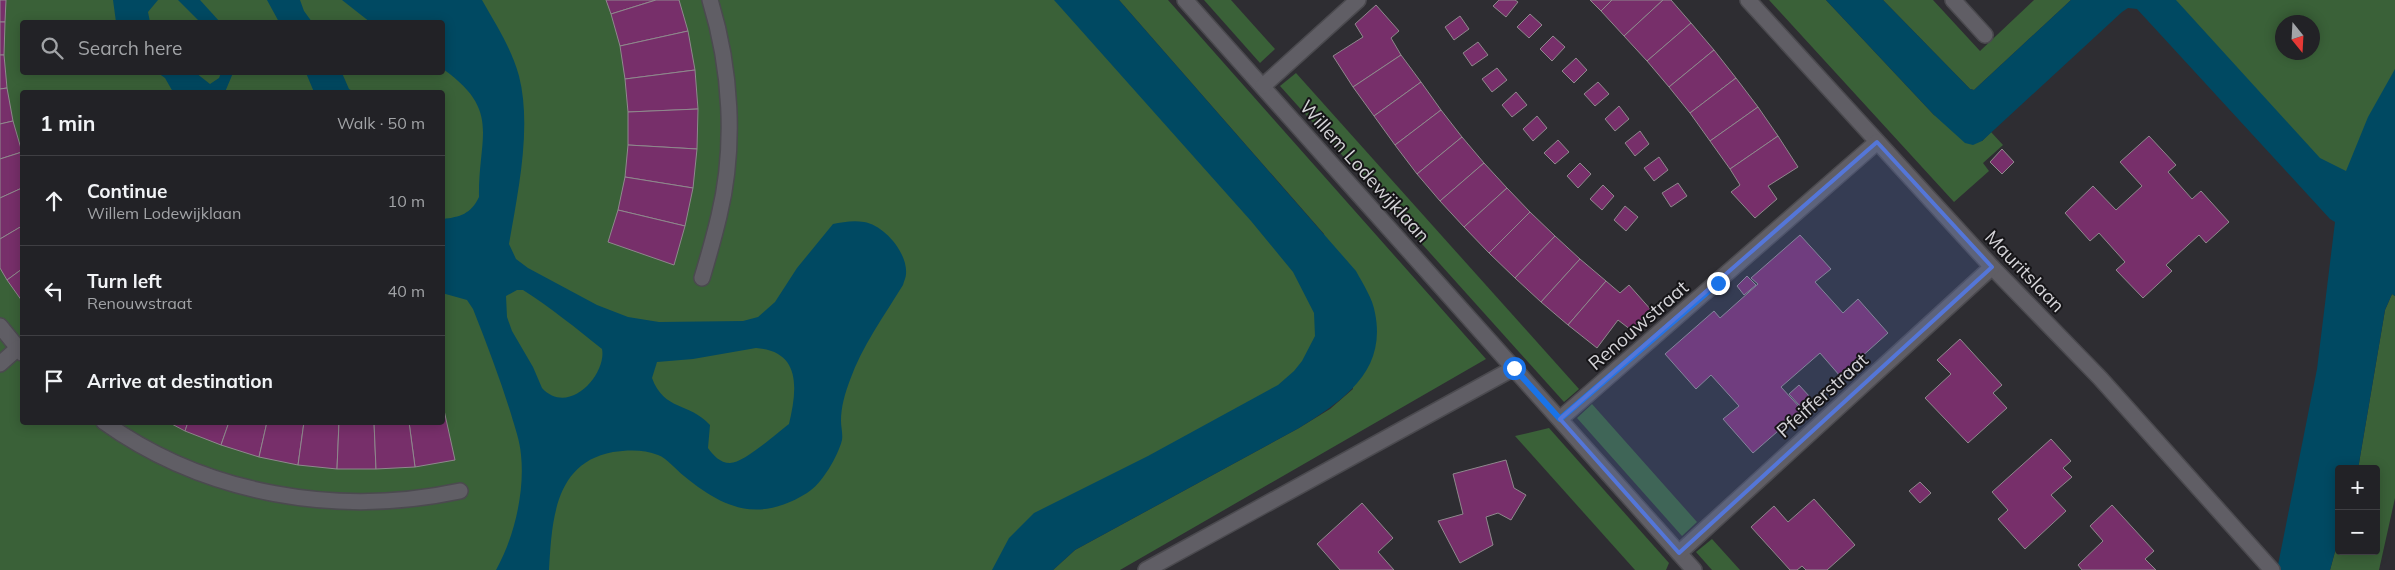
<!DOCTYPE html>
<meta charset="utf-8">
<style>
:root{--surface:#222226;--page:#2e2f32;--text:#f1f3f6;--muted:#a2a4a7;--line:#3f3f43}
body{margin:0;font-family:Mulish,sans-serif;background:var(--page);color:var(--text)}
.controls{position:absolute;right:15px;bottom:15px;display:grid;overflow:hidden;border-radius:5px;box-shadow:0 2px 12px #0003}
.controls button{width:45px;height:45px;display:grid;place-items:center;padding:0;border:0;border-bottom:1px solid var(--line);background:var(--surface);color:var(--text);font:25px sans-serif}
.compass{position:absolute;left:2275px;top:15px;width:45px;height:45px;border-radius:50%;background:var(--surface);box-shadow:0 2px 12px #0003;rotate:162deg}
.stop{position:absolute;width:15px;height:15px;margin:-11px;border:4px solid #1a73e8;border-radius:50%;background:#fff}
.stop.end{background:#1a73e8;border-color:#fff;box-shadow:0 1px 5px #0008}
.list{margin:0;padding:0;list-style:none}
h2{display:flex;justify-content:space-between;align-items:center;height:65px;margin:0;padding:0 20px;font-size:21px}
h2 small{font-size:16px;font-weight:400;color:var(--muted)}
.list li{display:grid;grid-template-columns:32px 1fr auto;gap:15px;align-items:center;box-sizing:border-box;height:90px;padding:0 20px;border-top:1px solid var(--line)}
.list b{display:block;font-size:19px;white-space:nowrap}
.list p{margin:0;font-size:16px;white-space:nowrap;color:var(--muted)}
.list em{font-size:16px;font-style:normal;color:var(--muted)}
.icon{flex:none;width:28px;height:28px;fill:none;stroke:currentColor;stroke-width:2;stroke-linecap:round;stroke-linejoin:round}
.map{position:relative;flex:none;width:2395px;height:570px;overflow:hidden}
.search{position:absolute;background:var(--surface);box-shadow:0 2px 12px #0003;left:20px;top:20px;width:425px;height:55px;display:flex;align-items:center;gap:12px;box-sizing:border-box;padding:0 18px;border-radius:5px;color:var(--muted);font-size:19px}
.panel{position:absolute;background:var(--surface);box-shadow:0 2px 12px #0003;left:20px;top:90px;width:425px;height:335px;border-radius:5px}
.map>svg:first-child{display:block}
.green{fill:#3a6138;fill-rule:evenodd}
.water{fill:#004962;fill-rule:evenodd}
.building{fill:#772f6a;stroke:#8f888d}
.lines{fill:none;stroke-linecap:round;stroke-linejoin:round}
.minor-casing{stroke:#4b4a4f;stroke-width:18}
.minor{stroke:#605e65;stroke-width:15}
.route{stroke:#1a73e8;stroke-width:6}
.marked{fill:#5476d8;fill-opacity:0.2;stroke:#5476d8;stroke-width:4;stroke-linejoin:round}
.labels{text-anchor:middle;stroke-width:4;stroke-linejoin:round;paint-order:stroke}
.street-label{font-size:19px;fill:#d4d3d7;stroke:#161518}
</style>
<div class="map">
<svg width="2395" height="570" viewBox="0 0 2395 570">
<rect width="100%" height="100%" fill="#2e2d32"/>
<g class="green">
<path d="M0,0h1082l169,189 96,170 -334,211h-1013zM22,22h420v50h-420zM22,92h420v330h-420z"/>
<polygon points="1119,0 1168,0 1486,359 1120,570 1053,570 1075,550 1299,428 1330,409 1353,389 1324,234"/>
<polygon points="1204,0 1231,0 1275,49 1260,63"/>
<polygon points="1769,0 1826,0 1934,115 1982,141 1991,132 2003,145 1983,163 1989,171 1954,202"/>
<polygon points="1883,0 1933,0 1980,51 2034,0 2071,0 1974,90 1970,89"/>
<path d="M2172,0h223v250zM2282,22h30v30h-30z"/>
<polygon points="1296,73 1579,389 1564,402 1280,86"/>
<polygon points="2392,294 2395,296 2395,498 2379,570 2330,570 2339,537 2339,551 2376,551 2376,469 2358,469 2385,310"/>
<polygon points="1592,404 1697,522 1682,536 1577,418"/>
<polygon points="1549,428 1669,563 1666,570 1635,570 1515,436"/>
<polygon points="1712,539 1740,570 1712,570 1696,552"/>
</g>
<g class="water">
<polygon points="113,0 158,0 148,12 150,22 116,22"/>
<polygon points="178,0 200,0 220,22 200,22"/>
<polygon points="267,0 300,0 304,11 312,22 279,22"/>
<path d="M342,0h140c13,23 30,49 37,76 13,51 -1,116 -10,168l7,15 12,9 69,37 31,12 31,5 84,-1 15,-4 17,-15 22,-34 36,-44c9,-2 21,-4 31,-2 20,3 44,31 42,52 0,3 -2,7 -3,11 -19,31 -41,61 -53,95 -5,13 -9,27 -9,41 0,6 2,13 1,19 -4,16 -20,44 -35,53 -48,30 -83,16 -123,-17 -8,-6 -17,-18 -26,-21 -14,-6 -31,-5 -45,-3 -59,11 -61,69 -64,118h-53c18,-32 29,-78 25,-115 -1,-14 -6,-27 -10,-41 -11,-35 -24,-70 -38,-105l-6,-9 -25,-7 1,-74c17,-2 28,-5 36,-22 -1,-61 23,-86 -36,-128l-1,-47h-72zM517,290h6c28,18 53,38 79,59 5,25 -33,68 -60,39l-9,-21 -21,-36 -5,-14 -1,-21zM756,348c46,3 41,42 33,76 -12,9 -45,39 -59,39 -10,0 -17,-8 -22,-15l2,-23c-21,-23 -46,-14 -58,-47l5,-16 36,-3z"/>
<path d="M1054,0h65l237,271c7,13 17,28 19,42 12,59 -33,88 -76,115l-224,122 -22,20h-61l17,-32 25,-25 114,-57 130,-71 16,-14 8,-10 13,-25 -1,-23 -21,-41 -42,-51z"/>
<polygon points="1826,0 1883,0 1970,89 1974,90 2071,0 2176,0 2320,158 2346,171 2368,117 2395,69 2395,296 2392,294 2385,310 2358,469 2339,469 2339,537 2330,570 2277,570 2317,369 2335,222 2330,219 2137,9 2128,8 2122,12 1982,141 1973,145 1965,143 1934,115"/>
<polygon points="158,73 196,73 210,84 219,78 221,73 233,73 225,92 173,92 165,78"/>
<polygon points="306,73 342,73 349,89 354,92 314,92"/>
</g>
<g class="building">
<polygon points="0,0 6,0 5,22 0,22"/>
<polygon points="606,0 656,0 611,14"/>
<polygon points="656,0 679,0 688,31 620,46 611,14"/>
<polygon points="1499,0 1515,0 1518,2 1506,17 1493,6"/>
<polygon points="1590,0 1612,0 1601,11"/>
<polygon points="1612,0 1663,0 1624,36 1601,11"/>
<polygon points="1663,0 1671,0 1691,23 1647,61 1624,36"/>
<polygon points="1376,5 1399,31 1391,38 1401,55 1353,87 1333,56 1363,37 1355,24"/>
<polygon points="1530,14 1542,25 1529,38 1517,27"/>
<polygon points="1460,16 1469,29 1454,40 1445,27"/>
<polygon points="0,22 5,22 4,55 0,55"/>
<polygon points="1691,23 1714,50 1669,87 1647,61"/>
<polygon points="688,31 695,70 625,79 620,46"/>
<polygon points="1553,36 1565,47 1552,61 1540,49"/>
<polygon points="1478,42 1488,55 1472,66 1463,53"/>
<polygon points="1714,50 1736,78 1690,113 1669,87"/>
<polygon points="0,55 4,55 7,88 0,89"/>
<polygon points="1401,55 1421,82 1374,116 1353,87"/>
<polygon points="1576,58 1587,70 1574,83 1562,71"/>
<polygon points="1497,68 1507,80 1492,92 1482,79"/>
<polygon points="695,70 698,109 628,112 625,79"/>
<polygon points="1736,78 1758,107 1710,141 1690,113"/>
<polygon points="1421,82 1441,110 1395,145 1374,116"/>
<polygon points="1598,82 1609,94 1595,106 1584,94"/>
<polygon points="7,88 13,121 0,124 0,89"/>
<polygon points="1516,92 1527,105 1512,117 1502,105"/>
<polygon points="1619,106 1629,119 1615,131 1605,119"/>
<polygon points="1758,107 1778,136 1730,169 1710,141"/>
<polygon points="698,109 697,149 628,145 628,112"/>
<polygon points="1441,110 1462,137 1417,174 1395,145"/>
<polygon points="1537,116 1547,128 1533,141 1523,129"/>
<polygon points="13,121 22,152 0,159 0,124"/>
<polygon points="1640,131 1649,144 1635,156 1625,143"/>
<polygon points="1778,136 1798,167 1768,186 1777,199 1755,218 1731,192 1740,185 1730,169"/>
<polygon points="2149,136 2176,165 2168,172 2192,199 2201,191 2229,222 2206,243 2199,235 2166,265 2172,271 2143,298 2116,270 2125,262 2099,233 2090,241 2065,213 2093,186 2116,210 2142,186 2120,162"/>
<polygon points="1462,137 1484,163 1440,201 1417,174"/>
<polygon points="1558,140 1569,152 1555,164 1544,153"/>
<polygon points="628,145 697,149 693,188 625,177"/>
<polygon points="2002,149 2014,162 2002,174 1990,162"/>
<polygon points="22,152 22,188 0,198 0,159"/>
<polygon points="1659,157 1668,170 1654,181 1644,168"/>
<polygon points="1484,163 1507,188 1464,227 1440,201"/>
<polygon points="1580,163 1591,174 1578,188 1567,176"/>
<polygon points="625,177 693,188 685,226 618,210"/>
<polygon points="1678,183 1687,196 1671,207 1662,193"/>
<polygon points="1603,185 1614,196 1602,210 1590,199"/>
<polygon points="22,188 22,226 0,239 0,198"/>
<polygon points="1507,188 1530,212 1489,253 1464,227"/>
<polygon points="1625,206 1638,217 1626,231 1614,220"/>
<polygon points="618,210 685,226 674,265 608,242"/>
<polygon points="1530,212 1555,236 1515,278 1489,253"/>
<polygon points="22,226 22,269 7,280 0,268 0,239"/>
<polygon points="1800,235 1831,269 1815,282 1843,313 1858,299 1888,333 1840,376 1820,353 1781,387 1802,410 1753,453 1723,419 1739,406 1711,375 1696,389 1665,354 1714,311 1720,318 1758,284 1751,278"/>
<polygon points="1555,236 1580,259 1541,302 1515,278"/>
<polygon points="1580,259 1606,281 1568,325 1541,302"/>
<polygon points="22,269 22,301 7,280"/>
<polygon points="1747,276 1756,285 1744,295 1737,286"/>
<polygon points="1606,281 1620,293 1629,285 1652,311 1631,330 1618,320 1597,348 1568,325"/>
<polygon points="1960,339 2002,385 1993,393 2007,408 1968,443 1925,398 1951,374 1937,360"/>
<polygon points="1799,385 1810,397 1800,406 1789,394"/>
<polygon points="442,401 455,460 415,467 409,422 442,422"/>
<polygon points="168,422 188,422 185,431"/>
<polygon points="188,422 229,422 221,445 185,431"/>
<polygon points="229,422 267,422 259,457 221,445"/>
<polygon points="267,422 304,422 298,465 259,457"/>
<polygon points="304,422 339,422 337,469 298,465"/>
<polygon points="339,422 374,422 376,469 337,469"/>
<polygon points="374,422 409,422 415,467 376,469"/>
<polygon points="2051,439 2071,461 2063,468 2072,477 2051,495 2066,511 2025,549 1998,519 2008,510 1992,492"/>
<polygon points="1506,460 1514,488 1526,495 1511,520 1498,513 1486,517 1493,545 1460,563 1438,521 1463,514 1453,474"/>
<polygon points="1920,482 1931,493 1920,503 1909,491"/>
<polygon points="1814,499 1855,545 1827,570 1806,570 1802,566 1797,570 1790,570 1751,527 1774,506 1788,522"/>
<polygon points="1362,503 1393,538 1378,552 1394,570 1340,570 1317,544"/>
<polygon points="2112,505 2154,551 2145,559 2156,570 2082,570 2078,565 2103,541 2090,526"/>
</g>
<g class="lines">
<defs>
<g id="minor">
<polyline points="1185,0 1694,570"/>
<polyline points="1748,0 1992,267 2100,378 2272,570"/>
<polyline points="1953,0 1985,35"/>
<polyline points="1263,86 1358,0"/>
<path d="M702,278c6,-20 12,-41 17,-62 17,-70 12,-148 -9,-216"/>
<polyline points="0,326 22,353"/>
<polyline points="0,364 18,348"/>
<polyline points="1560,419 1877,142"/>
<path d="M104,422c102,73 234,95 356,69"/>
<polyline points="1679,553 1992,267"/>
<polyline points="1146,570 1514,368"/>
</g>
</defs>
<use href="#minor" class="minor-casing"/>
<use href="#minor" class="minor"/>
</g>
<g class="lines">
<polyline class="route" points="1514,368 1560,419 1718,283"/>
</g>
<path class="marked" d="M1877,142l115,125 -313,286 -119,-134z"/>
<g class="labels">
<g class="street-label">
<text transform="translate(1365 171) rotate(48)" y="7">Willem Lodewijklaan</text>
<text transform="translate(2025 271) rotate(46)" y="7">Mauritslaan</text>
<text transform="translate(1638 325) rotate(-41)" y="7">Renouwstraat</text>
<text transform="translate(1822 395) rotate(-42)" y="7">Pfeifferstraat</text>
</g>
</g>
</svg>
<div class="controls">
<button>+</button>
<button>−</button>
</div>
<svg class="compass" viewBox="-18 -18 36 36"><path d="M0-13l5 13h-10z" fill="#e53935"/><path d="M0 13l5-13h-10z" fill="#a2a4a7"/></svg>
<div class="stop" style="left:1514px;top:368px"></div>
<div class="stop end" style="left:1718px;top:283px"></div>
<div class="search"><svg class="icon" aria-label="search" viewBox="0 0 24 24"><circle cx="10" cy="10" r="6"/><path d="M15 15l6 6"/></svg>Search here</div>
<section class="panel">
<h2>1 min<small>Walk · 50 m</small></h2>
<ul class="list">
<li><svg class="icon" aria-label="ahead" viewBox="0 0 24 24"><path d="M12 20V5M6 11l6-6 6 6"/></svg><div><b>Continue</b><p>Willem Lodewijklaan</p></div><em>10 m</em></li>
<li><svg class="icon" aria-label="left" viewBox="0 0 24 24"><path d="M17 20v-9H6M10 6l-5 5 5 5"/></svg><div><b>Turn left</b><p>Renouwstraat</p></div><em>40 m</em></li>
<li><svg class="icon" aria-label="arrive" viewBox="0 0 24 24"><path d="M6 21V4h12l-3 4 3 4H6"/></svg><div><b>Arrive at destination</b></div></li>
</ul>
</section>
</div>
